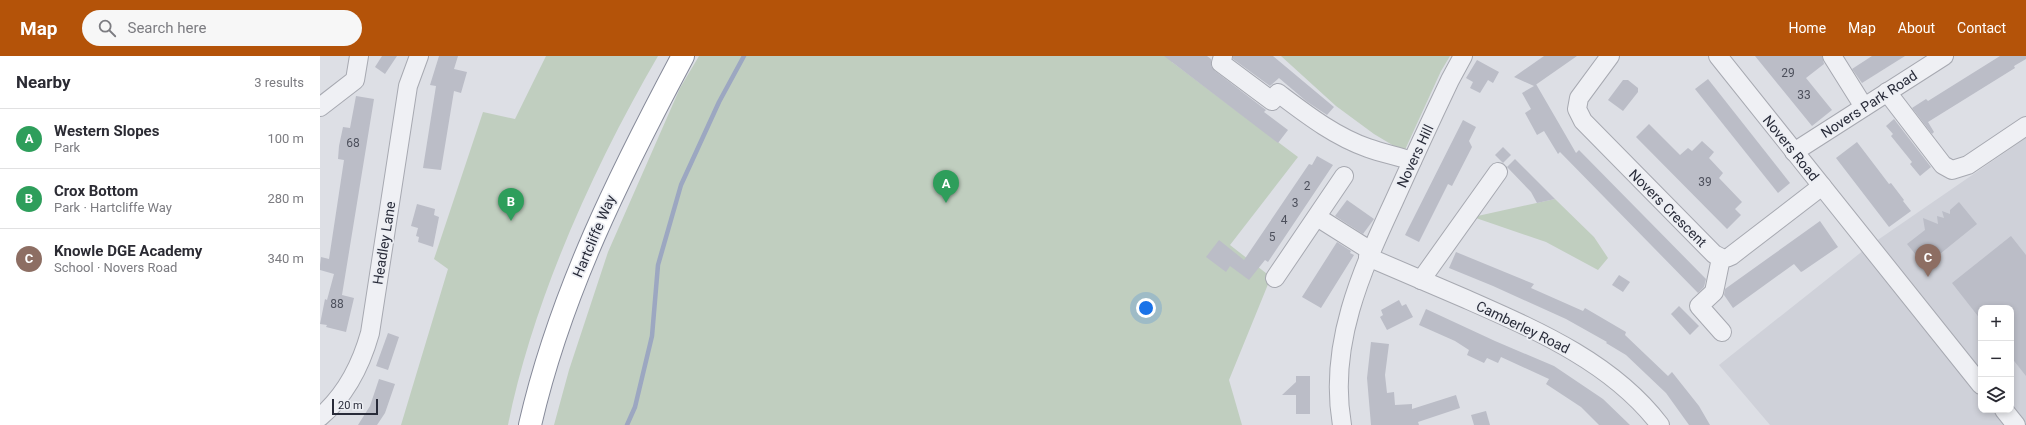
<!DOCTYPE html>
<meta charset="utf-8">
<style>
:root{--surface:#fff;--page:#f7f7f7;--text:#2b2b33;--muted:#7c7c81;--line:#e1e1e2;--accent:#b45309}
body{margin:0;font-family:Roboto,sans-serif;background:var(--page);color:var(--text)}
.controls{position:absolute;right:12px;bottom:12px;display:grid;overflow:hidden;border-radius:8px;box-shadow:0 2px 6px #0003}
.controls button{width:36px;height:36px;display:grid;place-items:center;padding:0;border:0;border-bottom:1px solid var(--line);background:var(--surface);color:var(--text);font:20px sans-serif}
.scale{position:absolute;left:12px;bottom:10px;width:46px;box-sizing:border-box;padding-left:4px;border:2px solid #282b39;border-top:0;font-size:11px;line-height:14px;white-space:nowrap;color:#282b39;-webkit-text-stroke:3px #eceef3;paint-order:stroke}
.you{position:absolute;left:826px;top:252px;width:14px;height:14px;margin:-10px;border:3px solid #fff;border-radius:50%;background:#1a73e8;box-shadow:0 0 0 6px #1a73e833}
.badge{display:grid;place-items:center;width:26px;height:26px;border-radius:50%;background:var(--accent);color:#fff;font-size:13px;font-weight:700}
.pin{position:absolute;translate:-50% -33px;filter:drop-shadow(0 1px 2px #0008)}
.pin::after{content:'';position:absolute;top:21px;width:14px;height:12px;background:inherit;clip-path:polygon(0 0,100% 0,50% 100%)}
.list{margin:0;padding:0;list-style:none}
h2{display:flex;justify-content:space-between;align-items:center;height:52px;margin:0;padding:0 16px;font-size:17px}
h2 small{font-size:13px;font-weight:400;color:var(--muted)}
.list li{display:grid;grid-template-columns:26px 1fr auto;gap:12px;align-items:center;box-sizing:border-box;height:60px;padding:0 16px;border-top:1px solid var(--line)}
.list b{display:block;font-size:15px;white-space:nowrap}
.list p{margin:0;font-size:13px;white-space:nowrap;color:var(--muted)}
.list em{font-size:13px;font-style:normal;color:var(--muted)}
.icon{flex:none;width:22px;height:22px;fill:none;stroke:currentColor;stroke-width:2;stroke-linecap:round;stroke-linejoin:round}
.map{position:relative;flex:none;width:1706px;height:369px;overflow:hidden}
header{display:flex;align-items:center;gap:24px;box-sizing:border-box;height:56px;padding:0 20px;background:var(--accent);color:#fff}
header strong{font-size:19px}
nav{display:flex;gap:22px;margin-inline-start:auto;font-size:14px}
.search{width:280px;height:36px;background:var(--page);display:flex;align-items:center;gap:10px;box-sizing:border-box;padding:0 14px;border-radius:22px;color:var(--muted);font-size:15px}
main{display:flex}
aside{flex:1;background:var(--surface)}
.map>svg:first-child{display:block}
.built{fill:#cfd1d9;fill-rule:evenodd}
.green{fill:#c0cebf}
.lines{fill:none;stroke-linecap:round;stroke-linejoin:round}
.stream{stroke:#9ca7c1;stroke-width:4.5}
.building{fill:#bbbdc7}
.minor-casing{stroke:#a7a9b1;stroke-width:20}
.highway-casing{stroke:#868a99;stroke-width:24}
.minor{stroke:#eff0f4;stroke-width:18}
.highway{stroke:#fff;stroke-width:22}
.labels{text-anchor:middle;stroke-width:3.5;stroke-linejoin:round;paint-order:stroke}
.number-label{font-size:12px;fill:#4d505c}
.street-label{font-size:14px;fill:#282b39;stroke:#eceef3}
</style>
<header>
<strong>Map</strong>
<div class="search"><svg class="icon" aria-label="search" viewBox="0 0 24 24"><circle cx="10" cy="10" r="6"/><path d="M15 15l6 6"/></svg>Search here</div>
<nav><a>Home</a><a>Map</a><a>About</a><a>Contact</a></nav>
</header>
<main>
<aside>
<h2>Nearby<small>3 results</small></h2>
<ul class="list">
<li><span class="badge" style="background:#2e9e5b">A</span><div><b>Western Slopes</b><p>Park</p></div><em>100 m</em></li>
<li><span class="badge" style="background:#2e9e5b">B</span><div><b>Crox Bottom</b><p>Park · Hartcliffe Way</p></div><em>280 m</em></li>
<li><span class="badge" style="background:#8d6e63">C</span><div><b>Knowle DGE Academy</b><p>School · Novers Road</p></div><em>340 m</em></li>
</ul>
</aside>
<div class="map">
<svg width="1706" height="369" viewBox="0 0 1706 369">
<rect width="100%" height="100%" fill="#dddfe5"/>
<path class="built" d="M1706,82v287h-256l-51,-60 150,-119zM1661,252h30v102h-30z"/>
<g class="green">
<path d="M226,0h112c-64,110 -125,244 -150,369h-107l47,-156 -14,-10 49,-147 32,7z"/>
<polygon points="379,0 857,0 852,6 978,101 910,189 951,221 909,324 922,369 234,369 249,314 288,196 360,32"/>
<polygon points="961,0 1130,0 1121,15 1084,96 1054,78 1016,50"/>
<polygon points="1235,143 1274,181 1288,202 1278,214 1226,186 1153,161"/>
</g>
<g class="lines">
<polyline class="stream" points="307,369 315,351 332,280 338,209 361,129 399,46 424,0"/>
</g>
<g class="building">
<polygon points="62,0 77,0 65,18 55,11"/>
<polygon points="119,0 138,0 134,13 147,16 141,37 134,35 121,114 103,112 116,30 110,29"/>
<polygon points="844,0 887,0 891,3 891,10 895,15 946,54 944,56 968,74 958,87"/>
<polygon points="913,0 953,0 1014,51 1007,59 986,45 959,22 950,30 913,3"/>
<polygon points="1224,0 1257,0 1214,30 1216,28 1256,97 1259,94 1386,223 1384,231 1378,237 1240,96 1238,98 1224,75 1217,79 1205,57 1211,53 1202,37 1214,30 1194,21"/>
<polygon points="1435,0 1502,0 1504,8 1486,22 1512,54 1492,70"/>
<polygon points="1552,0 1585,0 1542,27 1532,13"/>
<polygon points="1680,0 1706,0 1706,3 1694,10 1695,12 1608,66 1614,76 1612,78 1592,52 1606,43 1608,45"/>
<polygon points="1157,4 1179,16 1173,27 1168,24 1160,37 1150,32 1153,26 1146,22"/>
<polygon points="1388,23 1470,127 1458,137 1375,33"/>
<polygon points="1303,24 1308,24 1318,32 1318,36 1303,55 1288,44"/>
<polygon points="36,40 54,43 22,239 34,242 26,276 6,271 7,269 0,268 5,243 7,244 14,218 0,214 0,209 1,201 9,203 24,104 18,103 19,90 23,71 30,72"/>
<polygon points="1574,63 1611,111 1600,120 1590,108 1592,106 1571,80 1573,78 1566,70"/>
<polygon points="1143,64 1156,71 1149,85 1152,91 1132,130 1128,128 1099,186 1085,179"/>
<polygon points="1329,68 1360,99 1368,92 1372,95 1382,85 1394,96 1389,102 1403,117 1399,122 1422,146 1415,153 1421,159 1407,173 1316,81"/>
<polygon points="1537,86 1569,128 1571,127 1584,144 1583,145 1591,155 1569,171 1516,102"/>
<polygon points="1183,91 1191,99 1183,107 1175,99"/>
<polygon points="997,100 1013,109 948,206 945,204 929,224 910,210 906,216 886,201 899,184 924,204 989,108 992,109"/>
<polygon points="1195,103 1235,143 1217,147 1211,136 1187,111"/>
<polygon points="1027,144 1054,163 1043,178 1015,160"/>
<polygon points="1639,146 1657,168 1605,210 1587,188 1605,174 1603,162 1618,168 1617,160 1624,162 1622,155 1630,158 1630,154"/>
<polygon points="97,148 115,153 114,159 119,161 113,191 98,186 99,181 96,180 98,172 91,170"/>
<polygon points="1500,165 1518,191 1483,215 1481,216 1474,208 1413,252 1404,239 1405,233"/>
<polygon points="1691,180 1706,199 1706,320 1691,301 1691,252 1661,252 1661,264 1632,227"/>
<polygon points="1017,186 1031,195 1030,197 1034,199 1001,252 982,241"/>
<polygon points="1136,196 1214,228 1211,232 1263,255 1265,252 1306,276 1305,279 1348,320 1352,316 1379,350 1390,369 1369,369 1346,337 1306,299 1286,287 1287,286 1246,263 1173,230 1129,212"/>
<polygon points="1299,219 1310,226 1303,236 1292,229"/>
<polygon points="1079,244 1082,250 1086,248 1093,261 1067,274 1060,261 1063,259 1061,254"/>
<polygon points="1359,250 1379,270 1370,279 1351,258"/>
<polygon points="1106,253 1175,285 1234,310 1283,343 1310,369 1279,369 1261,351 1226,328 1229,323 1181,301 1178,307 1167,302 1164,307 1147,299 1149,294 1135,285 1099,269"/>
<polygon points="68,277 79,281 68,314 56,310"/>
<polygon points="1051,286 1069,288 1065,319 1067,337 1074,336 1075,349 1092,348 1092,353 1136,339 1140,352 1098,366 1099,369 1051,369 1047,322"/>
<polygon points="976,320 990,320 990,358 976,358 976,339 962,339 976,326"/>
<polygon points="59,323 75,328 65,357 57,369 38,369 50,350"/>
<polygon points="1166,355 1170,369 1154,369 1151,359"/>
</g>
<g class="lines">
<defs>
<g id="minor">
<path d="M903,0l-2,7 51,38 6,-8c28,21 56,43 90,55 14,5 29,8 44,13"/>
<path d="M1290,0l-31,42 -2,11 6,12 131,133c7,4 10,6 17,2l91,-70"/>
<polyline points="1398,0 1661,329"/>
<polyline points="1512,0 1544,51"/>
<polyline points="1567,36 1623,109 1632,114 1648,109 1706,70"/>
<polyline points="0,51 35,24 39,0"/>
<polyline points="1474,96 1624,0"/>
<polyline points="997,161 1051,195"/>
<path d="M1048,201c33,14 65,28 98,42 70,31 146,63 194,126"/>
<polyline points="1401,202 1394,236 1379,250 1402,276"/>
<polyline points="955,222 1024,120"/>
<polyline points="1101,224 1178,116"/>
<polyline points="1684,354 1696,369"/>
<path d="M0,361c26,-22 41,-52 50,-84l38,-247 11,-30"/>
<path d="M1022,369c-14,-80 19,-153 52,-224 18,-40 37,-81 56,-121l13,-24"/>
</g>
<path id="highway" d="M210,369c30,-131 90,-251 153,-369"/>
</defs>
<use href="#minor" class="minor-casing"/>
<use href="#highway" class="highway-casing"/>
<use href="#minor" class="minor"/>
<use href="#highway" class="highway"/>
</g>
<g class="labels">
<g class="number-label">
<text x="1468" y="21">29</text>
<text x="1484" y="43">33</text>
<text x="33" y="91">68</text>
<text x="1385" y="130">39</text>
<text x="987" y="134">2</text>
<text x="975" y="151">3</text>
<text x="964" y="168">4</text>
<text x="952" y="185">5</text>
<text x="17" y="252">88</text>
</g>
<g class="street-label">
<text transform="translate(1549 48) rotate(-33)" y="5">Novers Park Road</text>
<text transform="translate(1471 92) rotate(51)" y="5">Novers Road</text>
<text transform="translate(1095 100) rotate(-65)" y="5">Novers Hill</text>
<text transform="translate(1348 152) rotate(45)" y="5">Novers Crescent</text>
<text transform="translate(274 180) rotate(-67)" y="5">Hartcliffe Way</text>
<text transform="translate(64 187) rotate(-81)" y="5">Headley Lane</text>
<text transform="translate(1203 271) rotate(26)" y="5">Camberley Road</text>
</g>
</g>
</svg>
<div class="controls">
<button>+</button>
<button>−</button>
<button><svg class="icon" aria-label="layers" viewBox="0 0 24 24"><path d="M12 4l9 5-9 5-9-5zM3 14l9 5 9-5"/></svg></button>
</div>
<div class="scale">20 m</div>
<div class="you"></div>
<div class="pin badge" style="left:626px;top:147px;background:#2e9e5b">A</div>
<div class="pin badge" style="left:191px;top:165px;background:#2e9e5b">B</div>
<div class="pin badge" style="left:1608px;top:221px;background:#8d6e63">C</div>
</div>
</main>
